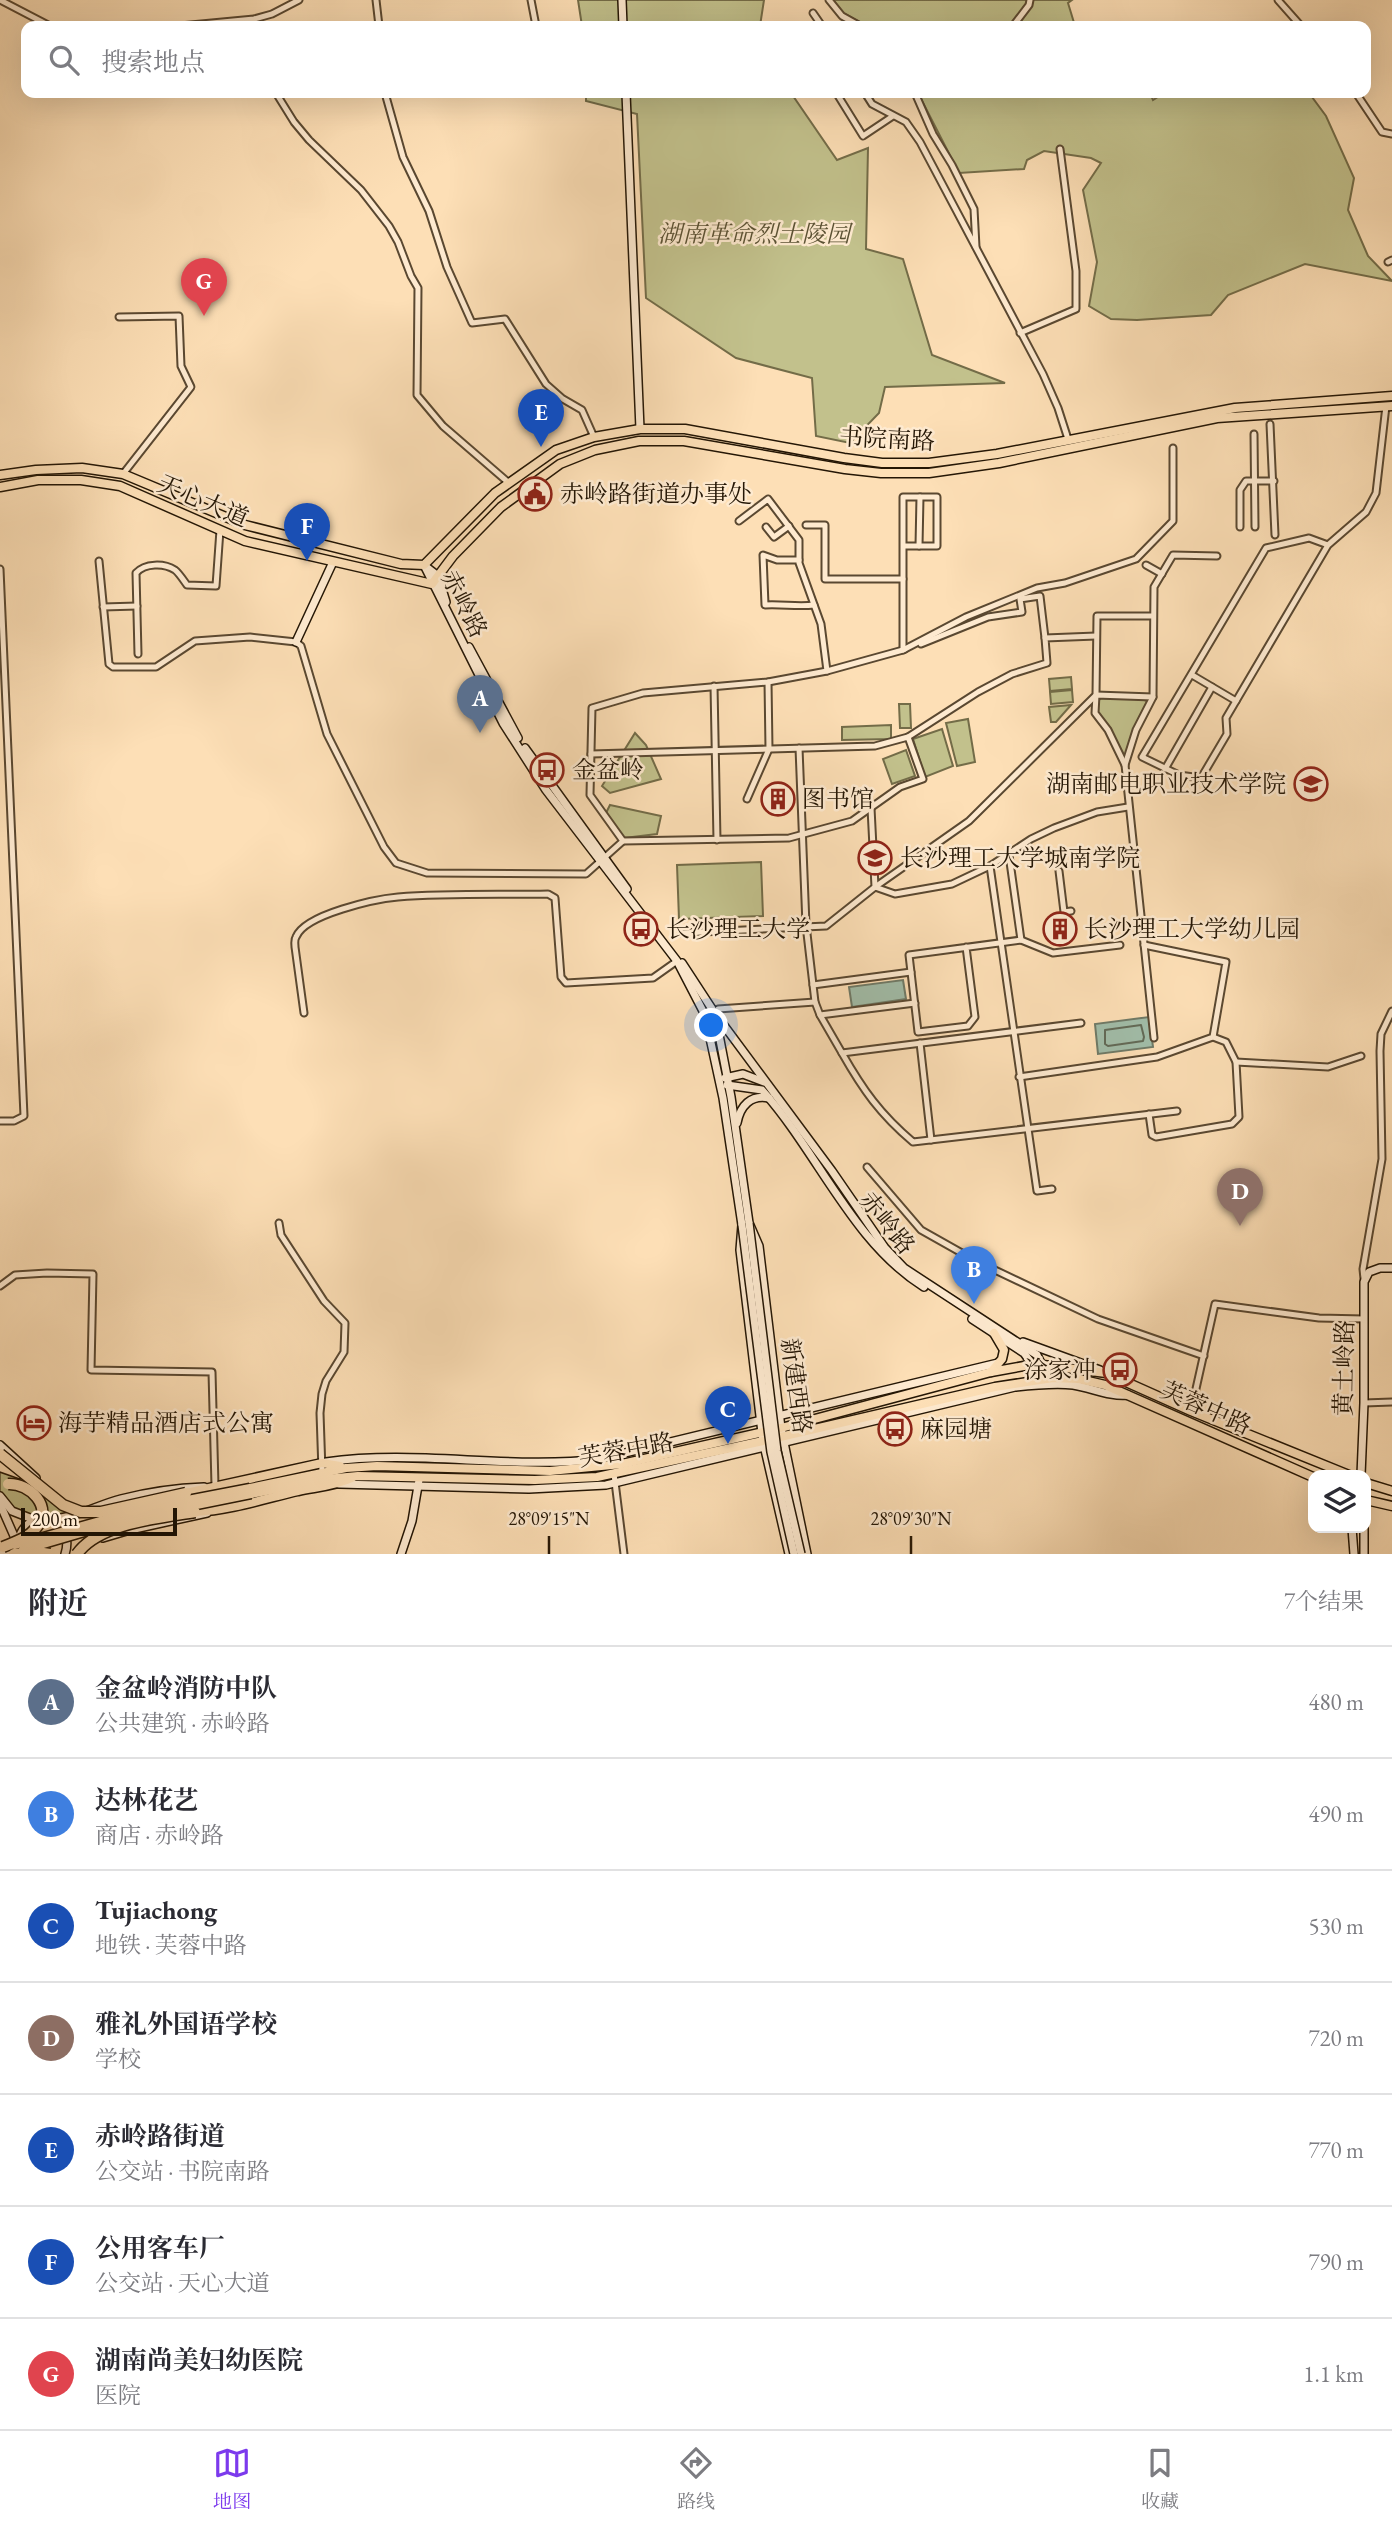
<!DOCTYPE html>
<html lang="zh">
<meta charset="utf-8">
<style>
:root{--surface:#fff;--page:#f7f7f7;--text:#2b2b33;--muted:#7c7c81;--line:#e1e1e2;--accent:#7c3aed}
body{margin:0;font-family:"EB Garamond","Noto Serif SC",serif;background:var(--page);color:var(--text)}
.controls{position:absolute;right:21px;bottom:21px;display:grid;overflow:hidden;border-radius:14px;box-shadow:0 7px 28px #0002}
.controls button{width:63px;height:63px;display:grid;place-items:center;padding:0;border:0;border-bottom:2px solid var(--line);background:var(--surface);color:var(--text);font:35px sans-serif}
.scale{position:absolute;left:21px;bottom:18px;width:156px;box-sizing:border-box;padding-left:7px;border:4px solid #241605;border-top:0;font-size:19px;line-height:24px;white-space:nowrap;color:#241605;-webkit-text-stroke:5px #feead0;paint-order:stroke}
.you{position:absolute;left:712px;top:1026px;width:24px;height:24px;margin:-18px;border:5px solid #fff;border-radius:50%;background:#1a73e8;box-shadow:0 0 0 10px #1a73e833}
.badge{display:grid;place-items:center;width:46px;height:46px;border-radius:50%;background:var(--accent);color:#fff;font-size:23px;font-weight:700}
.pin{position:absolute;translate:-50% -58px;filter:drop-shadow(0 2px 4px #0008)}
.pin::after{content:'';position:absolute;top:37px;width:24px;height:21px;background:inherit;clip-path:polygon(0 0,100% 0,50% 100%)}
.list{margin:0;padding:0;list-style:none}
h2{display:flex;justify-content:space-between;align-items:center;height:91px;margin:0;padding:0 28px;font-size:30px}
h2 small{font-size:23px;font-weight:400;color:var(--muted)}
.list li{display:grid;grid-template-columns:46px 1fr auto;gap:21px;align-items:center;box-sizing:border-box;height:112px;padding:0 28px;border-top:2px solid var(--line)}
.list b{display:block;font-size:26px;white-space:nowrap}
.list p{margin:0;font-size:23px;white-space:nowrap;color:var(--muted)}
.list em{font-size:23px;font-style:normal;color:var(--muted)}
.icon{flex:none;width:38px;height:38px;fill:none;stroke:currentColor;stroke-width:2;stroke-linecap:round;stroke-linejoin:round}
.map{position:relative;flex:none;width:1392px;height:1554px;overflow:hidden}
.search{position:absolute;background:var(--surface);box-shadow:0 7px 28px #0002;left:21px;right:21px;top:21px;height:77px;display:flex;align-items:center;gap:18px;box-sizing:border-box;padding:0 24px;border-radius:14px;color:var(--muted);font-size:26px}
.sheet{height:875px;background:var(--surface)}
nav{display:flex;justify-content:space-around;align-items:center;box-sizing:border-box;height:98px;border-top:2px solid var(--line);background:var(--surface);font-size:19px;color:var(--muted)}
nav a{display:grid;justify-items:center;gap:4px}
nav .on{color:var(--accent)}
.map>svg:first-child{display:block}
.green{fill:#c2c18c;stroke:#736c48;stroke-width:2}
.water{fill:#a1bda9;stroke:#6f7a67;stroke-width:2}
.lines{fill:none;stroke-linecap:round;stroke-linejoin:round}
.shore{stroke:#626a57;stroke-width:2}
.street-casing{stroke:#5a4831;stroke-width:9}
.secondary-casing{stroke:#241605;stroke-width:10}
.primary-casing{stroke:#241605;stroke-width:11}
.highway-casing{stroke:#241605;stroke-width:13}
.street{stroke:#feead0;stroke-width:5}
.secondary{stroke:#feead0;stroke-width:7}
.primary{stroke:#fddfb6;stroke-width:8}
.highway{stroke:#fddfb6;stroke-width:10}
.secondary-bridge-casing{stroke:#241605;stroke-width:10;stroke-linecap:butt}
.primary-bridge-casing{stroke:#241605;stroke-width:11;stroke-linecap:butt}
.highway-bridge-casing{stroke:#241605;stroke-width:13;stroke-linecap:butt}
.secondary-bridge{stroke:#feead0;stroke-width:7}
.primary-bridge{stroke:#fddfb6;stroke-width:8}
.highway-bridge{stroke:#fddfb6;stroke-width:10}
.ticks{fill:none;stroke:#241605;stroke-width:2.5}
.labels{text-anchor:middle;stroke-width:5;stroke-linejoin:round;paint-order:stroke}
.park-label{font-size:24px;font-style:italic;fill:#5b5234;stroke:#feead0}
.street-label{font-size:24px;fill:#241605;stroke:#feead0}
.poi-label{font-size:24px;fill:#241605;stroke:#feead0;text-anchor:start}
.ticks-label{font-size:18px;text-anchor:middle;fill:#241605;stroke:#feead0;stroke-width:5;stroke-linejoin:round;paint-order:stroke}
</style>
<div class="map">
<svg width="1392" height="1554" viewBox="0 0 1392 1554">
<rect width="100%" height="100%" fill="#fddfb6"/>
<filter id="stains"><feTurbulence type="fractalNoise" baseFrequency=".00286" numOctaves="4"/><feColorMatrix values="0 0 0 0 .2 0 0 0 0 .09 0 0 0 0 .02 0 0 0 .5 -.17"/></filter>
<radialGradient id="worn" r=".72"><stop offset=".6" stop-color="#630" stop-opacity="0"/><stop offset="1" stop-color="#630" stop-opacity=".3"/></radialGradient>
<g class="green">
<polygon points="578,0 764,0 760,26 582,26"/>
<polygon points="833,0 1072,0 1068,3 1075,26 867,26 843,13"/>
<polygon points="586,93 791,93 837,160 868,148 866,249 903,259 932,355 1005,383 885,387 879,413 850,443 816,436 812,378 736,358 646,298 637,114 586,101"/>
<polygon points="918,93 1150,93 1153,100 1164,93 1309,93 1326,116 1354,178 1348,210 1368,256 1392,281 1305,264 1228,295 1211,315 1137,320 1111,319 1089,306 1097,262 1083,190 1101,163 1091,158 1044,151 1027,160 1024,169 959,173"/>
<polygon points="1071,677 1072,689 1050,691 1049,679"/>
<polygon points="1072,690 1073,702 1051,704 1050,692"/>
<polygon points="1101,698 1142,699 1147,701 1147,705 1125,758 1098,712 1097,702"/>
<polygon points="899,704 910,704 911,728 900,728"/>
<polygon points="1071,705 1056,722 1051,722 1049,707"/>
<polygon points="968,719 975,762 957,766 946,723"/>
<polygon points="891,725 891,739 842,740 842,727"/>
<polygon points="942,729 953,766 925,777 913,739"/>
<polygon points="635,733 646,745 661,779 610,793 602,786"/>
<polygon points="906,750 915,776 892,784 883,759"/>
<polygon points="610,805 661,816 657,834 624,838 606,813"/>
<polygon points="761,862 763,916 679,919 677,865"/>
<path d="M0,1458l69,56c-22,5 -59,4 -69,-23 0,-9 0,-23 0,-33z"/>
</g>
<g class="water">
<polygon points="903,980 906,999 852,1007 849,987"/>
<polygon points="1149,1017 1153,1047 1098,1054 1095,1024"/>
</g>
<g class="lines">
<polygon class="shore" points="1141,1025 1144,1037 1143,1041 1108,1046 1105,1044 1105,1030"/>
<defs>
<g id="street">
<polyline points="0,0 50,26"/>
<polyline points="376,0 379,26"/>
<polyline points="531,0 536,26"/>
<polyline points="829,0 842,16 860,26"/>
<polyline points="1278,0 1301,26"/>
<polyline points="813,13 822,26"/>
<polyline points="180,26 254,19 272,14 299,0"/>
<polyline points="1013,26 1029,5 1030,0"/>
<polyline points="276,93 294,122 309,140 361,190 389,226 398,242 411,276 418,288 417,395 443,426 509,483"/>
<polyline points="385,93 403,157 429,211 447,267 472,323 505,319 546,384 563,399 582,410 594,437"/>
<polyline points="865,93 872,104 906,122 920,142 1043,374 1058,408 1068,439"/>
<polyline points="915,93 933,134 952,165 974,209 976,247"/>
<polyline points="1356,93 1382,132 1392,134"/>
<polyline points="837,94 863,136 893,116"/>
<polyline points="1388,262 1392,260"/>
<polyline points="119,317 179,316 181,366 191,387 123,474"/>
<polyline points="1020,333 1076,309 1076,271 1060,149"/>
<polyline points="1270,424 1275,535"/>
<polyline points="1254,434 1255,527"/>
<polyline points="739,521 768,499 799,540 799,563 821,624 827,671"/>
<polyline points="806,525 825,525 825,579 903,579"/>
<polyline points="766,527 774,537 789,526"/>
<polyline points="1240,527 1240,490 1246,481 1274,481"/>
<polyline points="1328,545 1309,538 1266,548 1142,757 1179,775 1201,778 1227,734 1226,718 1328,545 1366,512 1376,493 1386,406"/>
<polyline points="903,546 937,546 937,497 903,497 903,650 905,649"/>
<polyline points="919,546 920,497"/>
<path d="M799,560h-22l-14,-5 2,50c17,-1 33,2 49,0"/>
<polyline points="99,561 109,664 113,667 156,667 195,641 250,637 296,642 301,646 327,734 384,847 396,863 427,873 586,874 623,841 789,838 852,821 900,787 923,779 908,737 875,746 591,754"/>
<polyline points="1146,565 1162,574"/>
<polyline points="0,569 24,1116 14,1121 0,1121"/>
<polyline points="103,607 137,606"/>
<polyline points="921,644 988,617 1022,612 1020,599 1040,596 1045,638"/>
<path d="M138,654l-2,-81c9,-10 28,-10 39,-3 4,3 9,11 12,15l29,1 4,-56"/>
<polyline points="1192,675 1236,701"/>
<polyline points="714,686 717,840"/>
<polyline points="908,737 978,692 1012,674 1047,663 1045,638 1096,636"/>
<polyline points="799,748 806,925 815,1002 820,1015 842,1053 1081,1023"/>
<polyline points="1125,765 1108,730 1095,713 1096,695 1153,697"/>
<polyline points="1165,769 1212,687"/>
<polyline points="747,799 769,749 768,682"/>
<polyline points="623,841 590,795 592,708 643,693 768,682 827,671 903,650 966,617 1037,588 1065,583 1136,559 1173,521 1173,448"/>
<polyline points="1009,855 1021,940"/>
<polyline points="990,866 1037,1191 1052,1189"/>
<polyline points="1059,871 1064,912 1071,911"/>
<polyline points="875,887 969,821 1096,695 1097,616 1153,616"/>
<polyline points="875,887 895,894 952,884 990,866 1031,839 1054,828 1097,812 1128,807"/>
<polyline points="682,933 826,926 875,887 871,808"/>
<polyline points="966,947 975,1017 968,1026 918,1032 909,955 1021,940 1053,953 1120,945"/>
<polyline points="813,985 911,972"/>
<polyline points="718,1009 815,1002"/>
<path d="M304,1013l-9,-66c0,-3 -1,-7 1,-10 9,-23 80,-38 102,-40 50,-4 101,-2 150,-3l7,4 6,79 5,6 87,-5 24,-17"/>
<polyline points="820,1015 915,1003"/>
<polyline points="1154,1038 1125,765 1136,730 1153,697 1154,587 1173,555 1217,556"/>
<polyline points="920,1043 931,1140"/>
<path d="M842,1053c21,37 38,61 71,89l264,-31"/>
<polyline points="1236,1062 1328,1067 1361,1056"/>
<polyline points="1019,1077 1157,1057 1213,1037 1226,962 1144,945"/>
<polyline points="1149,1114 1152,1135 1156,1137 1232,1124 1239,1117 1236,1062 1226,1042 1213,1037"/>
<polyline points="867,1167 921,1230 976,1261 1098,1319 1204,1356"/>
<polyline points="279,1223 281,1235 324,1301 345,1323 344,1352 326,1381 322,1394 320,1413 322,1471"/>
<polyline points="1364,1279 1363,1269 1382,1159 1380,1051 1381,1034 1392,1011"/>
<polyline points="0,1286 15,1275 47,1273 93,1274 91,1370 212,1372 215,1486"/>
<polyline points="1364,1403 1392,1402"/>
<polyline points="1191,1411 1215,1304 1319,1318 1364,1319"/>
<polyline points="614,1474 624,1554"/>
</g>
<g id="secondary">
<polyline points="622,0 623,26"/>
<polyline points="626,93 640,429"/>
<polyline points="424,565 503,723 546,790 677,961 705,1015 723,1098 742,1225 740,1250 763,1441 789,1554"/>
<polyline points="425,566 438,576 446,602"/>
<polyline points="296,642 333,562"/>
<polyline points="469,647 518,738"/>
<polyline points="525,748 627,889"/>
<polyline points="682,963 714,1012 832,1171 885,1248 904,1268 1037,1355 1048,1378"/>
<polyline points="715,1014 731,1097 749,1223 759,1246 781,1428 807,1554"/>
<polyline points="725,1078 743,1074 764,1082"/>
<path d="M727,1085l35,5c56,62 90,152 162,197"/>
<path d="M737,1123c3,-17 14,-29 32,-25"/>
<polyline points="972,1319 1024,1353 1043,1379"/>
<polyline points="1023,1342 1100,1370"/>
<polyline points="0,1445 36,1478"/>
<path d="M326,1462c91,-13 183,8 274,-3l398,-96"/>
<polyline points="1361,1475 1364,1403 1364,1282 1369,1272 1380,1268 1392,1268"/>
<path d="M339,1484l190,5 77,-4 409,-98c19,-2 38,-4 58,-2 19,3 37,12 55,10"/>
<polyline points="0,1496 12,1511 35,1520"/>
<polyline points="0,1504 18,1545"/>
<path d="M47,1519c29,0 47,-13 74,-20 27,-7 55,-11 83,-12"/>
<polyline points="1352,1528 1354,1554"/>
<polyline points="1364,1528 1364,1554"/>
<polyline points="103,1538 130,1530 207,1513"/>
<path d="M18,1543c6,-39 59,-27 47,11"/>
<polyline points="0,1554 16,1552"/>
<polyline points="401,1554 412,1521 419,1480"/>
</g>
<g id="primary">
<polyline points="0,475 36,470 82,468 123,474 245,525 401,564 424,565 495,493 556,450 594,437 640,429 685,429 844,458 882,463 929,463 997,454 1235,408 1392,396"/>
<polyline points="0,487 38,480 81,480 120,486 245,541 432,584 453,556 501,507 560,464 595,450 639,441 684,441 845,469 881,473 929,473 999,463 1217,418 1392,406"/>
<polyline points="991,1372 1002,1359 1004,1350 994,1333"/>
<polyline points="1366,1483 1392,1491"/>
<polyline points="250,1488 346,1468 377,1466 550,1471 622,1464 781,1428 991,1372 1035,1364 1106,1373 1191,1411 1349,1475"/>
<polyline points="186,1493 322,1463 340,1466"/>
<polyline points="251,1494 326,1479 358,1476 535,1480 597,1477 763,1441 995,1387 1053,1378 1079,1379 1105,1385 1313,1477"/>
<polyline points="1366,1500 1392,1506"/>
<path d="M195,1512c35,-2 69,-13 103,-21 19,-4 37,-5 54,-13"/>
</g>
<polyline id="highway" points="0,1466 20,1473"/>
</defs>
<use href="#street" class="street-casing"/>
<use href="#secondary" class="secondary-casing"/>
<use href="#primary" class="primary-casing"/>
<use href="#highway" class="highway-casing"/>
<use href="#street" class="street"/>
<use href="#secondary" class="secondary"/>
<use href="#primary" class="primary"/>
<use href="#highway" class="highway"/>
<defs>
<g id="secondary-bridge">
<polyline points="749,1223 777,1451 801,1554"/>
<polyline points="742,1225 771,1452 794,1554"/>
</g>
<g id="primary-bridge">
<polyline points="15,1545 146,1508 250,1488"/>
<polyline points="23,1550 132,1518 251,1494"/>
</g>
<g id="highway-bridge">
<polyline points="0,1454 63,1505 81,1512 101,1512 186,1493"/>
<path d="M3,1547c12,-5 25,-9 33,-19 18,-21 -6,-45 -28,-44"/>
<polyline points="14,1554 37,1552 50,1554"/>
<path d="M77,1554c22,-31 82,-36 118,-42"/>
</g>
</defs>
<use href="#secondary-bridge" class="secondary-bridge-casing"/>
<use href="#primary-bridge" class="primary-bridge-casing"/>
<use href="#highway-bridge" class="highway-bridge-casing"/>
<use href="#secondary-bridge" class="secondary-bridge"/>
<use href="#primary-bridge" class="primary-bridge"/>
<use href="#highway-bridge" class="highway-bridge"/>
</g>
<path class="ticks" d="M549,1536v18M911,1536v18"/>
<defs>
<symbol id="civic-ring" viewBox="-11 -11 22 22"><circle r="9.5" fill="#feead0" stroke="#8f2418" stroke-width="1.5"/><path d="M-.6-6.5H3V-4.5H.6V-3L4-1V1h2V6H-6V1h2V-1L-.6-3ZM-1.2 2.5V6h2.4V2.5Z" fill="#8f2418"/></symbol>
<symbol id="bus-ring" viewBox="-11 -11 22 22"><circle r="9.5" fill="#feead0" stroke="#8f2418" stroke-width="1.5"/><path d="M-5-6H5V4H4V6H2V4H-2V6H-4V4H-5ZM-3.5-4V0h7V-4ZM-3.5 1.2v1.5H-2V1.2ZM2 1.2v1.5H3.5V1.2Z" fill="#8f2418"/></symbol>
<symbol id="university-ring" viewBox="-11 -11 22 22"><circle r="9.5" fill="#feead0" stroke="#8f2418" stroke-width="1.5"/><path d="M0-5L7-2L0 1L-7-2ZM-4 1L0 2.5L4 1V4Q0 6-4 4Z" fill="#8f2418"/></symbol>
<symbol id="building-ring" viewBox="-11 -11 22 22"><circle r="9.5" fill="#feead0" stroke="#8f2418" stroke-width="1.5"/><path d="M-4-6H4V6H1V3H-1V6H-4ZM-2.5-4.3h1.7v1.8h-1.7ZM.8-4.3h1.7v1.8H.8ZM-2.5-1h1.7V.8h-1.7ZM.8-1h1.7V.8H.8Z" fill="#8f2418"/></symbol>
<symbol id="hotel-ring" viewBox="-11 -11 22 22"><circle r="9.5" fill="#feead0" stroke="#8f2418" stroke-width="1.5"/><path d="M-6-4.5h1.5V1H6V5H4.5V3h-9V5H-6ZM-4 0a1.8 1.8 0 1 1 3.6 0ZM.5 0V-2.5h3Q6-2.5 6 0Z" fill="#8f2418"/></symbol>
</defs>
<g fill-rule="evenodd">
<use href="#civic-ring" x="516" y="475" width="38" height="38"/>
<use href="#bus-ring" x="528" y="751" width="38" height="38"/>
<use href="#university-ring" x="1292" y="765" width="38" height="38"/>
<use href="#building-ring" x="759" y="780" width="38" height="38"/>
<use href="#university-ring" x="856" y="839" width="38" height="38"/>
<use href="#bus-ring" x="622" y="910" width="38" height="38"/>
<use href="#building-ring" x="1041" y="910" width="38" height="38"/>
<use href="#bus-ring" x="1101" y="1351" width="38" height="38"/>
<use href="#hotel-ring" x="15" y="1404" width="38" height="38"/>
<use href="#bus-ring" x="876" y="1410" width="38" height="38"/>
</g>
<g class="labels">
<g class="park-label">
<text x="754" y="242">湖南革命烈士陵园</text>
</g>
<g class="street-label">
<text transform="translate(887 439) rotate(3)" y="8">书院南路</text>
<text transform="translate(203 501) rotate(23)" y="8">天心大道</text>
<text transform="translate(464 604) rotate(63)" y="8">赤岭路</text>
<text transform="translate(887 1223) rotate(51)" y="8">赤岭路</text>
<text transform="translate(1344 1368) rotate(-89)" y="8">黄土岭路</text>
<text transform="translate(796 1386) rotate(82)" y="8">新建西路</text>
<text transform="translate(1206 1408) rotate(24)" y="8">芙蓉中路</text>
<text transform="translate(626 1450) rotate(-10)" y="8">芙蓉中路</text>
</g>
<g class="poi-label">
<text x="560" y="502">赤岭路街道办事处</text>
<text x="572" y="778">金盆岭</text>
<text x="1286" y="792" text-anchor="end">湖南邮电职业技术学院</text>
<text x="802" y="807">图书馆</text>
<text x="900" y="866">长沙理工大学城南学院</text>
<text x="666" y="937">长沙理工大学</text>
<text x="1084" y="937">长沙理工大学幼儿园</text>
<text x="1096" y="1378" text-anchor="end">涂家冲</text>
<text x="58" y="1431">海芋精品酒店式公寓</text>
<text x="920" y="1437">麻园塘</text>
</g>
</g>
<g class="ticks-label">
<text x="549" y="1525">28°09'15"N</text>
<text x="911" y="1525">28°09'30"N</text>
</g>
<rect width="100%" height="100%" filter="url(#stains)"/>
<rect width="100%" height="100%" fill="url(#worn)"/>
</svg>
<div class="controls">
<button><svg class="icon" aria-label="layers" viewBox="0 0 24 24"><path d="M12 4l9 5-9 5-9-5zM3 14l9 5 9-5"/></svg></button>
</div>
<div class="scale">200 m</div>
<div class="you"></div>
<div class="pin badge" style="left:480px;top:733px;background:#5c6f8a">A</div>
<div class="pin badge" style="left:974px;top:1304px;background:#3f7fe0">B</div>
<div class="pin badge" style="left:728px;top:1444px;background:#1a4fb4">C</div>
<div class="pin badge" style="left:1240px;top:1226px;background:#8d6e63">D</div>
<div class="pin badge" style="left:541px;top:447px;background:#1a4fb4">E</div>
<div class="pin badge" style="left:307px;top:561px;background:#1a4fb4">F</div>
<div class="pin badge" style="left:204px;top:316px;background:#e0444e">G</div>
<div class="search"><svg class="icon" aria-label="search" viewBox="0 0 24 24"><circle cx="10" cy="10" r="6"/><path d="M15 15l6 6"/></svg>搜索地点</div>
</div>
<section class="sheet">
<h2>附近<small>7个结果</small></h2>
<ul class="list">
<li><span class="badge" style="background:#5c6f8a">A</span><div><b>金盆岭消防中队</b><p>公共建筑 · 赤岭路</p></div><em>480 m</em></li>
<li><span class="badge" style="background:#3f7fe0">B</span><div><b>达林花艺</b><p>商店 · 赤岭路</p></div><em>490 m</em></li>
<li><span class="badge" style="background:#1a4fb4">C</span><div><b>Tujiachong</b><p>地铁 · 芙蓉中路</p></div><em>530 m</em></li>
<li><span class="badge" style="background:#8d6e63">D</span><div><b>雅礼外国语学校</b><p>学校</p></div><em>720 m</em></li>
<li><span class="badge" style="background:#1a4fb4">E</span><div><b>赤岭路街道</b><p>公交站 · 书院南路</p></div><em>770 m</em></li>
<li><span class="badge" style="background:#1a4fb4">F</span><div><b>公用客车厂</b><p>公交站 · 天心大道</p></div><em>790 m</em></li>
<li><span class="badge" style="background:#e0444e">G</span><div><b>湖南尚美妇幼医院</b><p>医院</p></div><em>1.1 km</em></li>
</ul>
</section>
<nav>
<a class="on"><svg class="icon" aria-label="map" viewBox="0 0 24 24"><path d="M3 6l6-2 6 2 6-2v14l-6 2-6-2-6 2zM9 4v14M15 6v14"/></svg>地图</a>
<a><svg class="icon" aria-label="directions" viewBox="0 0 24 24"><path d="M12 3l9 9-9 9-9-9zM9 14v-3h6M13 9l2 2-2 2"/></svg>路线</a>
<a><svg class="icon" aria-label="saved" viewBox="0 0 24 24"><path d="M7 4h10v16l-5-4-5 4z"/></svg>收藏</a>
</nav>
